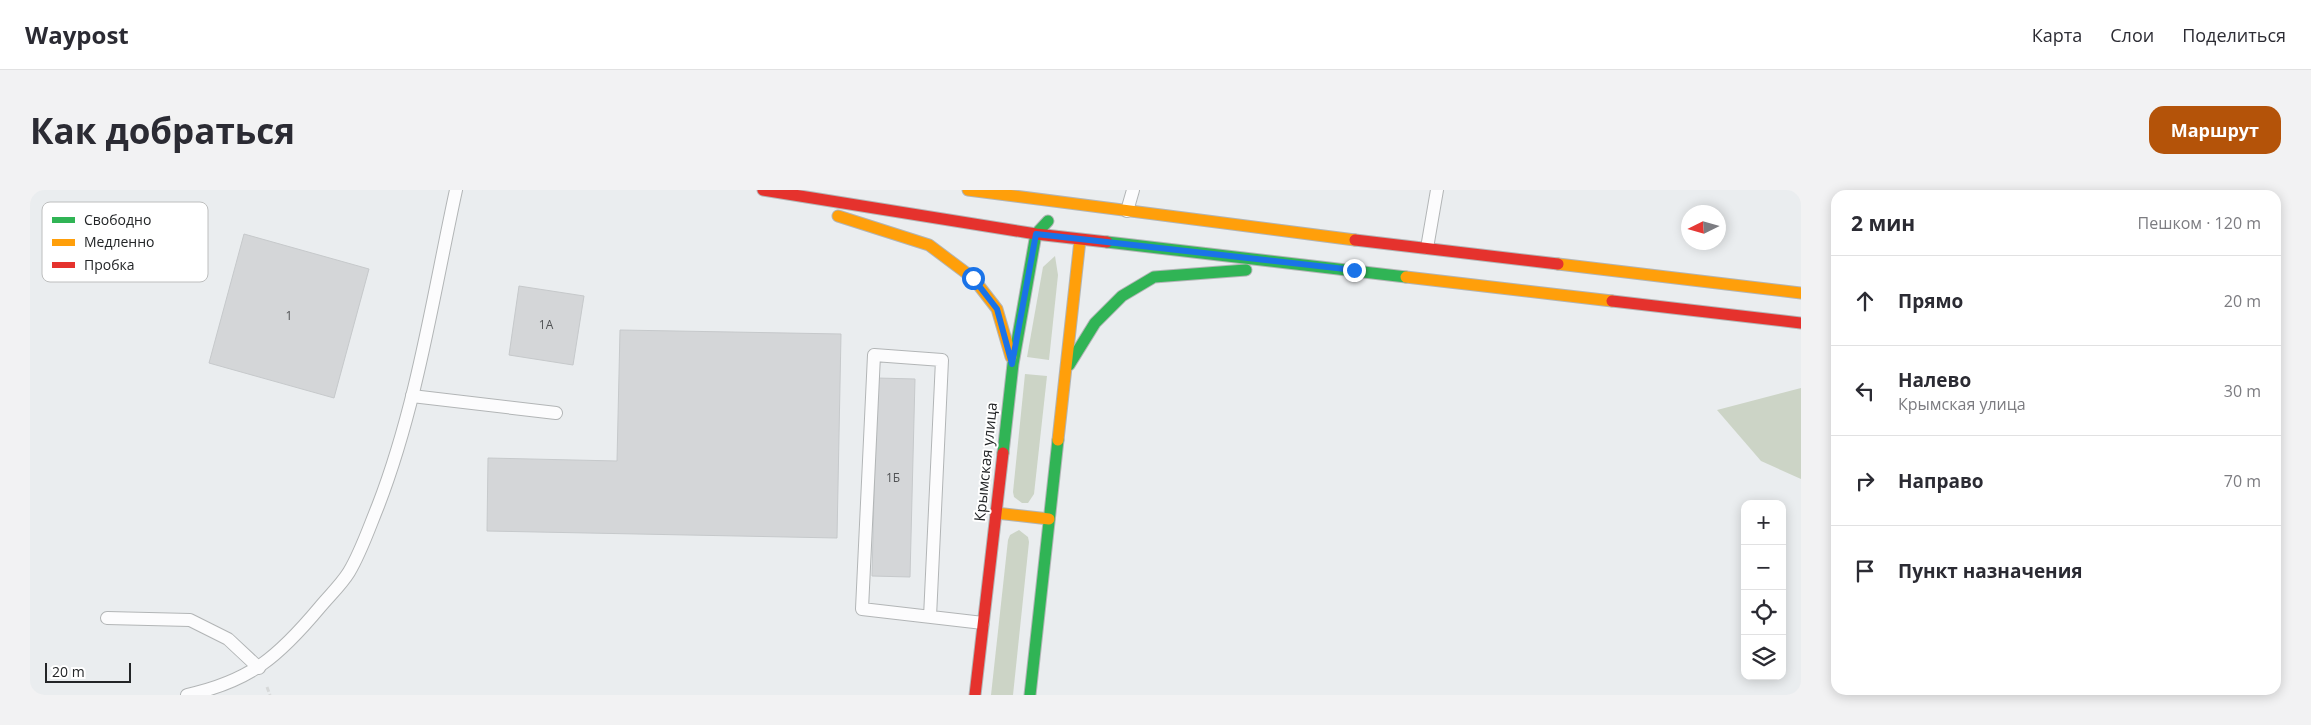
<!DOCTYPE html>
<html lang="ru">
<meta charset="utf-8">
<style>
:root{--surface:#fff;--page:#f2f2f3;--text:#2b2b33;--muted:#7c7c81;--line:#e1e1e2;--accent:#b45309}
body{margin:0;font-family:"Open Sans",sans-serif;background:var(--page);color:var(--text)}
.controls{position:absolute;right:15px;bottom:15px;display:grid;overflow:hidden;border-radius:10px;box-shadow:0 2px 12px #0003}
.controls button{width:45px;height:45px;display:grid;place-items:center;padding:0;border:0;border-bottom:1px solid var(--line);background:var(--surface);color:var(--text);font:25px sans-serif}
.compass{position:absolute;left:1651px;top:15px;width:45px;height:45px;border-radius:50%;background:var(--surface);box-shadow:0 2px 12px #0003;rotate:265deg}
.scale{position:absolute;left:15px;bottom:12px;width:86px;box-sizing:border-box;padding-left:5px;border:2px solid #232527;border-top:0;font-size:14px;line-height:18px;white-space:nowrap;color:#232527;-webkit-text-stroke:4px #fff;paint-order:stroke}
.stop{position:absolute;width:15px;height:15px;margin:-11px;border:4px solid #1a73e8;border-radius:50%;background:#fff}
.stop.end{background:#1a73e8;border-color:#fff;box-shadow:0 1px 5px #0008}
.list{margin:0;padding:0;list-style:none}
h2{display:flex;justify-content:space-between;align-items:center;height:65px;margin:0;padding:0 20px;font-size:21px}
h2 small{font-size:16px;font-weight:400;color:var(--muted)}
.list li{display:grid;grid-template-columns:32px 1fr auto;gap:15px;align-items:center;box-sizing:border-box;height:90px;padding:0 20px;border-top:1px solid var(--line)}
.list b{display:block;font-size:19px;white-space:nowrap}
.list p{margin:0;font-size:16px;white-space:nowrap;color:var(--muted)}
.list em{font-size:16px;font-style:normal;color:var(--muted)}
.icon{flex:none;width:28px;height:28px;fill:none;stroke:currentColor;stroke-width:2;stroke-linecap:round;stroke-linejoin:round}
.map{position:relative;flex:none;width:1771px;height:505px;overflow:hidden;border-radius:15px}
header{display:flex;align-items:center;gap:30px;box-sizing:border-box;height:70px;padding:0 25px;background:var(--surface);border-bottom:1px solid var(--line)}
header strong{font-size:24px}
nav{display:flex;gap:28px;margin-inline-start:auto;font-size:18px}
.intro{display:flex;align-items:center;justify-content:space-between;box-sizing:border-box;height:120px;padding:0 30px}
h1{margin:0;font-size:35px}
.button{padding:12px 22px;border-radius:15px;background:var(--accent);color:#fff;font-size:18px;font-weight:700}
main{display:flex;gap:30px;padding:0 30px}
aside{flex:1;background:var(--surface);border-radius:15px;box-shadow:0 2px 12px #0003}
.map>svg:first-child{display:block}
.green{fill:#ccd4c6}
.building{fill:#d4d6d8;stroke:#c6c9cb}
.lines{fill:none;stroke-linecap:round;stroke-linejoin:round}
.lane-casing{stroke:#b2b5b6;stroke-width:14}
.fast-casing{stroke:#b2b5b6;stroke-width:13}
.slow-casing{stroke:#b2b5b6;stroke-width:13}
.jam-casing{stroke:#b2b5b6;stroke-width:13}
.path{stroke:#d7d9d9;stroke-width:3;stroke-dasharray:5 2.5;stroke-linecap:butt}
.lane{stroke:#fcfcfd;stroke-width:12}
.fast{stroke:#30b455;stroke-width:11}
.slow{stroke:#ff9f0a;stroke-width:11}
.jam{stroke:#e5322d;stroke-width:11}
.route{stroke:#1a73e8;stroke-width:6}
.labels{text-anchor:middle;stroke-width:4;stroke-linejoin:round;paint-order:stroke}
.number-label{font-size:12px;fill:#505254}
.street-label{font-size:15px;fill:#232527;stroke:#fff}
.key{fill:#fff;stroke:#bdbebe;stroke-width:1}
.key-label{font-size:14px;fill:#232527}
</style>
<header>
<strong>Waypost</strong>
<nav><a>Карта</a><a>Слои</a><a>Поделиться</a></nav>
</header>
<div class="intro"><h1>Как добраться</h1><a class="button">Маршрут</a></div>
<main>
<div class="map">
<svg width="1771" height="505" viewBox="0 0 1771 505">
<rect width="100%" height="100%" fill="#eaedef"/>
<g class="green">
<polygon points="1025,66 1028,85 1019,170 997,167 1013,77"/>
<polygon points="995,184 1017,186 1004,304 998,313 992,313 984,307 983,302"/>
<polygon points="1771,198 1771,289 1731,271 1687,220"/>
<polygon points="989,340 998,347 999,352 983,505 961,505 978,350 980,345"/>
</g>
<g class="building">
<polygon points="214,44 339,79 304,208 179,173"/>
<polygon points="489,96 554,106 543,175 479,165"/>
<polygon points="590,140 811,144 807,348 457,341 458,268 587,271"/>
<polygon points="847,188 885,189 880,387 842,386"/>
</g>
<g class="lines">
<defs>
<g id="lane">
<polyline points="1097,21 1103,0"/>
<polyline points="1397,58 1407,0"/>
<polyline points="382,206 526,223"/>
<polyline points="900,427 912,170 844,165 832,419 953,433"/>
<polyline points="77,428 160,430 198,449 229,478"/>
<path d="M157,505c64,-14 92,-39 133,-88 9,-11 21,-22 29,-35 12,-20 20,-44 29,-66 39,-101 55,-210 78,-316"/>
</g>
<g id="fast">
<polyline points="1077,52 1376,87"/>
<polyline points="1039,175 1065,133 1092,106 1124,87 1216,80"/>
<polyline points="973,263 983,174 1006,44 1018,31"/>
<polyline points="1000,505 1028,250"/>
</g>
<g id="slow">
<polyline points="938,0 1325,50"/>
<polyline points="808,26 899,55 943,88 967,119 981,167"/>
<polyline points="1528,74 1771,103"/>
<polyline points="1376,87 1582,111"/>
<polyline points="1028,250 1050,50"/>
<polyline points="966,323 1019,329"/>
</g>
<g id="jam">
<polyline points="733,0 1006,44 1077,52"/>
<polyline points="1325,50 1528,74"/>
<polyline points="1582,111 1771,133"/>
<polyline points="945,505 973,263"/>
</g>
</defs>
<use href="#lane" class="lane-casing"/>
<use href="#fast" class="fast-casing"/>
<use href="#slow" class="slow-casing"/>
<use href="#jam" class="jam-casing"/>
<polyline class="path" points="237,497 240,505"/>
<use href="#lane" class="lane"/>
<use href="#fast" class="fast"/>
<use href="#slow" class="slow"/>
<use href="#jam" class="jam"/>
</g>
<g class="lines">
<polyline class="route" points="943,88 967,119 982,174 1006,44 1324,80"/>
</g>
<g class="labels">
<g class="number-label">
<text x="259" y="130">1</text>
<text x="516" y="139">1А</text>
<text x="863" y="292">1Б</text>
</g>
<g class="street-label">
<text transform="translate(956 272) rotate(-84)" y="5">Крымская улица</text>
</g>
</g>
<rect x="12" y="12" width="166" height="80" rx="8" class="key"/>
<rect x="22" y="27" width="23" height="6" fill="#30b455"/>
<rect x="22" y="49" width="23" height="7" fill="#ff9f0a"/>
<rect x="22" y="72" width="23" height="6" fill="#e5322d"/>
<g class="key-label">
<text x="54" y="35">Свободно</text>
<text x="54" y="57">Медленно</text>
<text x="54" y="80">Пробка</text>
</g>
</svg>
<div class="controls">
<button>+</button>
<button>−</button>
<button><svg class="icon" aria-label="locate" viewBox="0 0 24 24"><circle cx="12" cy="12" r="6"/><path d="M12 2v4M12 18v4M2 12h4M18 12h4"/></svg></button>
<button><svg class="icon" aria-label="layers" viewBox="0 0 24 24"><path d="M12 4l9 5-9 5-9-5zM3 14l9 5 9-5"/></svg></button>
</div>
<svg class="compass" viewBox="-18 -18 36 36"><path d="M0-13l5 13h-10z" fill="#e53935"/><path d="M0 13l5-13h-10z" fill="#7c7c81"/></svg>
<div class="scale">20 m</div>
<div class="stop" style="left:943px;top:88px"></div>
<div class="stop end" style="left:1324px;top:80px"></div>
</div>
<aside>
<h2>2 мин<small>Пешком · 120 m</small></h2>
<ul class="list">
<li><svg class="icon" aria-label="ahead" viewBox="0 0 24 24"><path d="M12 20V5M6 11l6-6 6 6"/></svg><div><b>Прямо</b></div><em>20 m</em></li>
<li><svg class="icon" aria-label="left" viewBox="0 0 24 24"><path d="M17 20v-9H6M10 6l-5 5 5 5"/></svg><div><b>Налево</b><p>Крымская улица</p></div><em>30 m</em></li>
<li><svg class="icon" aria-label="right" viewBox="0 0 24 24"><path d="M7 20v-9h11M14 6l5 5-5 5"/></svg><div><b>Направо</b></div><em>70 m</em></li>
<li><svg class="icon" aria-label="arrive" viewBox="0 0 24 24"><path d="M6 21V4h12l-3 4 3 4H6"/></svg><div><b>Пункт назначения</b></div></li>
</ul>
</aside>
</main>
